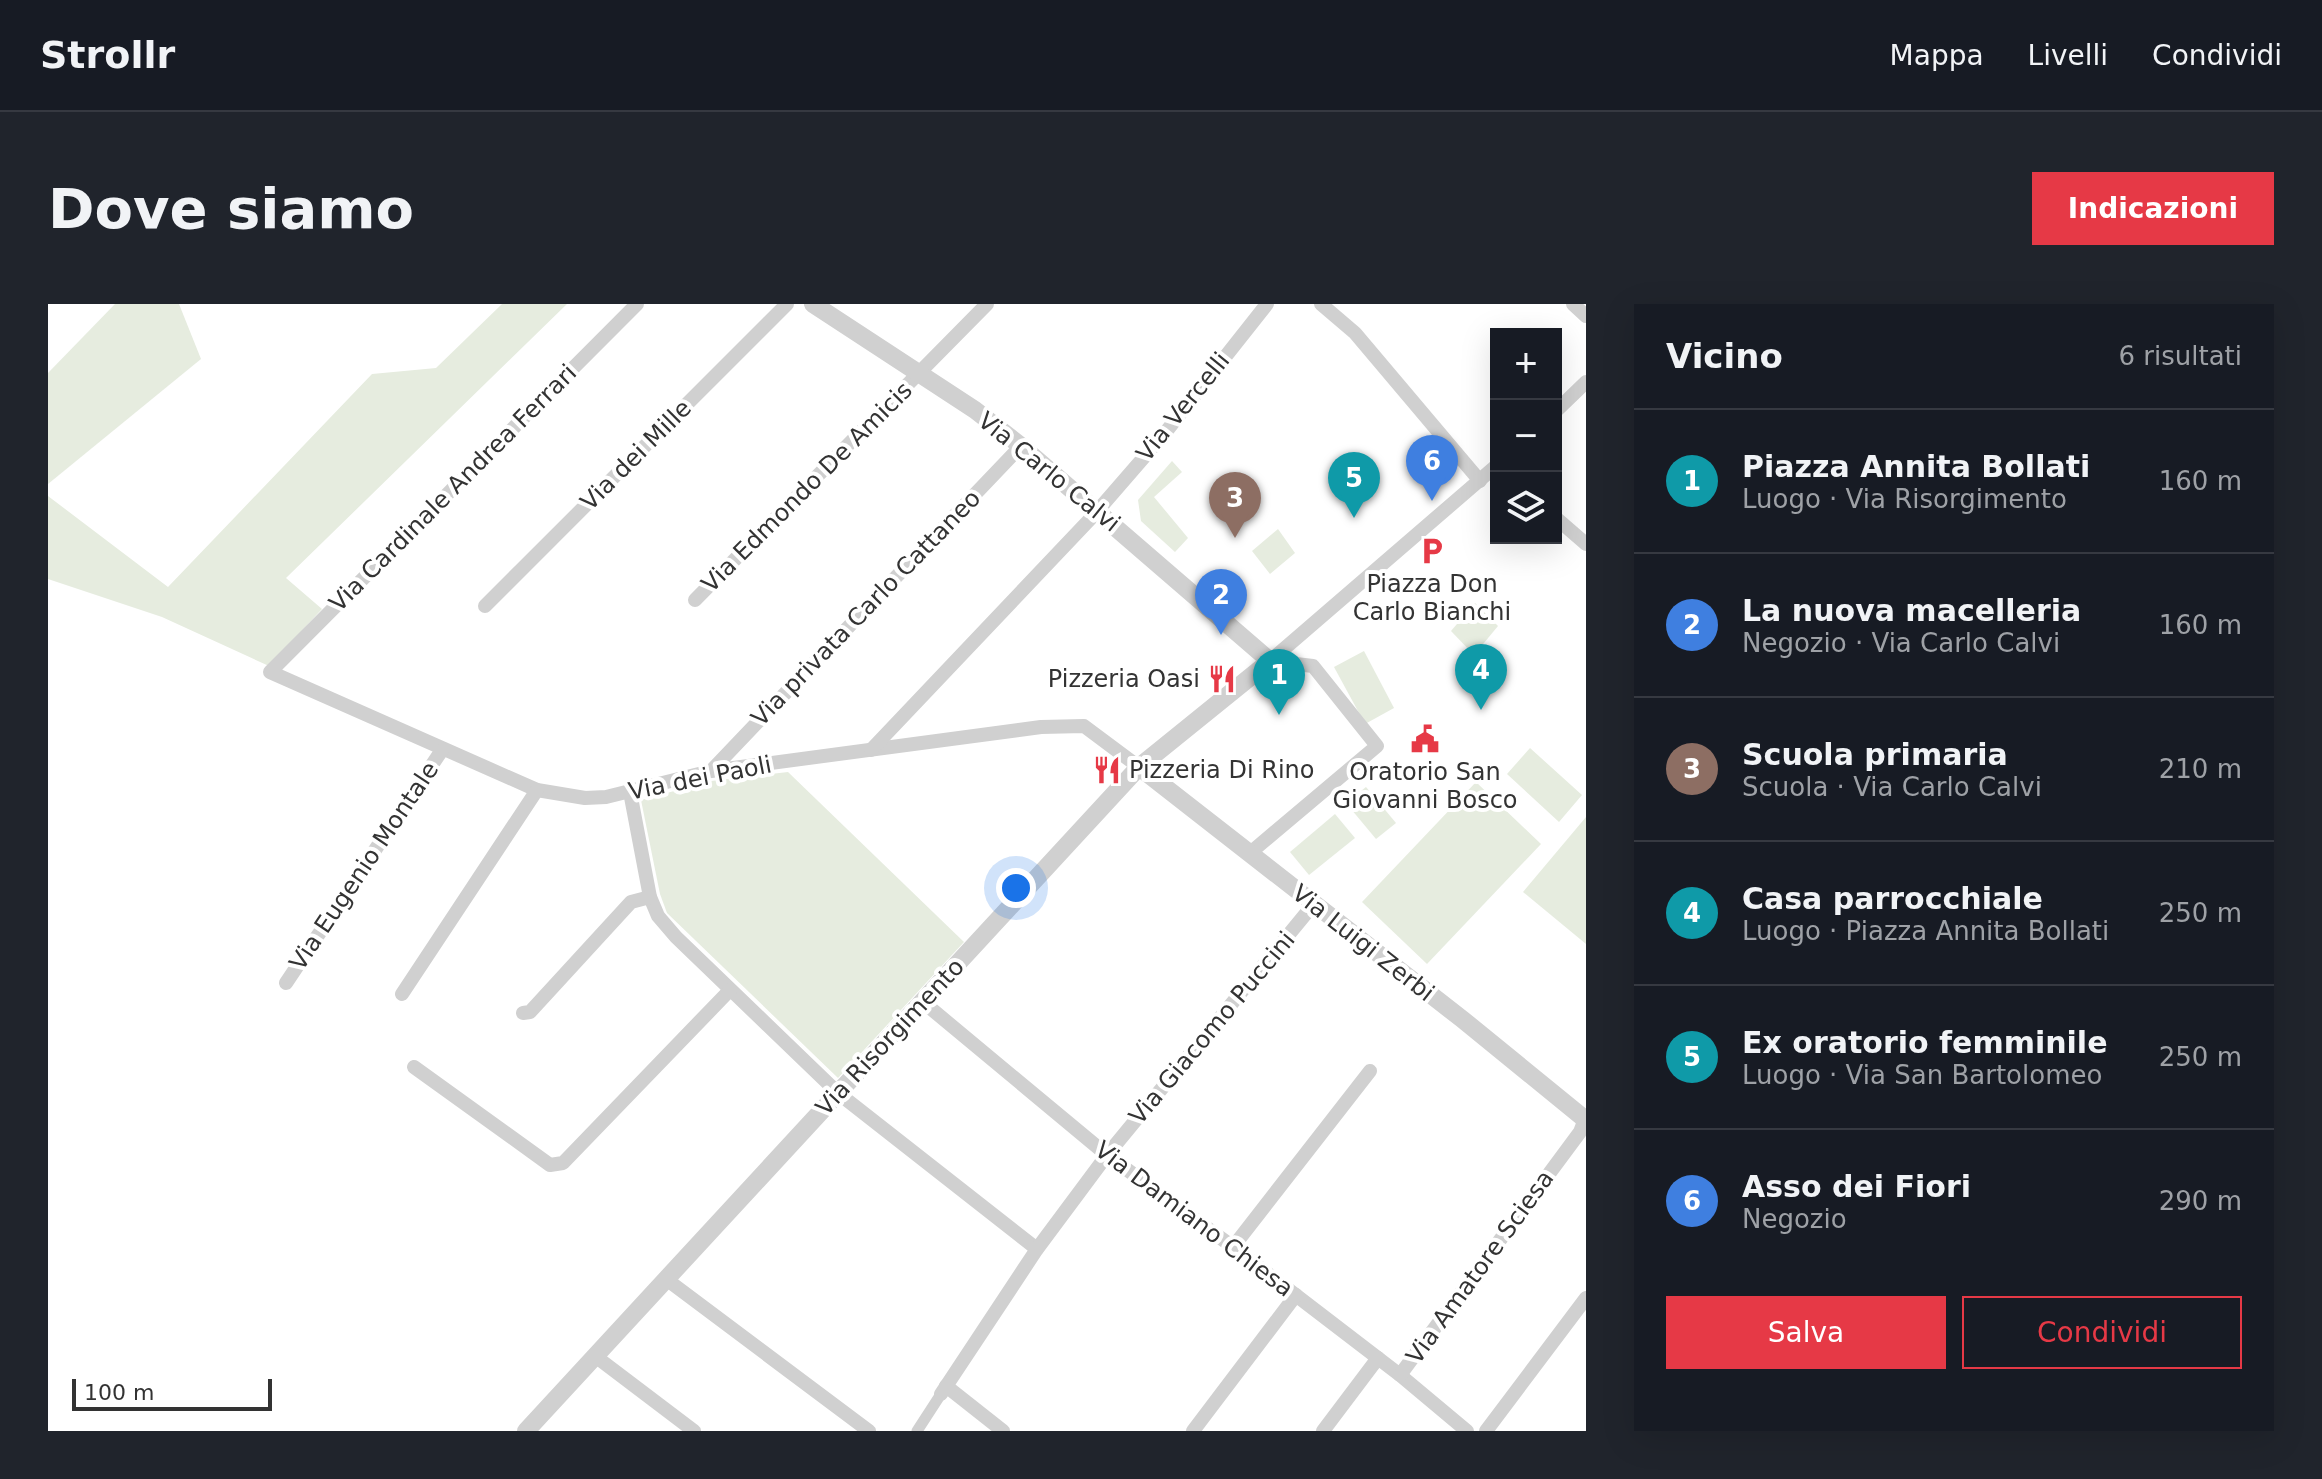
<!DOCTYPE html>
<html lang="it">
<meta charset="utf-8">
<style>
:root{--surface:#171b24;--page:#20242c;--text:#f1f3f6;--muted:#9ea1a6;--line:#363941;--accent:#e63946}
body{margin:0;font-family:"DejaVu Sans",sans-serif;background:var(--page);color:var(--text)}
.controls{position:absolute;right:24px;top:24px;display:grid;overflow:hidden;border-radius:0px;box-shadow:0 8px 32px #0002}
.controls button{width:72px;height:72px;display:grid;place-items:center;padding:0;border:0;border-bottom:2px solid var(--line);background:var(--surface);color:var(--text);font:40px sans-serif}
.scale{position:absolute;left:24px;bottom:20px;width:200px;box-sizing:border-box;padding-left:8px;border:4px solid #333;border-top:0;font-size:22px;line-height:28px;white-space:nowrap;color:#333;-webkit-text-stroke:6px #fff;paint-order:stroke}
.you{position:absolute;left:968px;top:584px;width:28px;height:28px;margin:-20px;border:6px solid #fff;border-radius:50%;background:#1a73e8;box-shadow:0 0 0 12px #1a73e833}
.badge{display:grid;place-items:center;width:52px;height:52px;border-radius:50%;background:var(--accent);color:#fff;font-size:26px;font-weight:700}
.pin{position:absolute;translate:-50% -66px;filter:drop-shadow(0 2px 4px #0008)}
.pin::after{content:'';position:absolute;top:42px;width:28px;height:24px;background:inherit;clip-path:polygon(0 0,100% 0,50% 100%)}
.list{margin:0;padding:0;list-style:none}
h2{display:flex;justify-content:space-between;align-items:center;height:104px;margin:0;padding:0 32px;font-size:34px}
h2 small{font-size:26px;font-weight:400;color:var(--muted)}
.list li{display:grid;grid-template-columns:52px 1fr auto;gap:24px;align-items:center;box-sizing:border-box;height:144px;padding:0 32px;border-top:2px solid var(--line)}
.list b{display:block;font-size:30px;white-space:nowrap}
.list p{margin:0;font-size:26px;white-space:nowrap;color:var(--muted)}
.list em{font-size:26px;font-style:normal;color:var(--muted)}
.actions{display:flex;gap:16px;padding:24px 32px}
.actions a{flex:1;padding:18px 0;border:2px solid var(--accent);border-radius:0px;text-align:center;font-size:28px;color:var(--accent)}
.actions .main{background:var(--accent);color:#fff}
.icon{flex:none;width:44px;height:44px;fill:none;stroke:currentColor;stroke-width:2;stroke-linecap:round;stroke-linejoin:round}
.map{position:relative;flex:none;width:1538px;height:1127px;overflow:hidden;border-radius:0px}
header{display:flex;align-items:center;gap:48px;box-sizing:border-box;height:112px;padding:0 40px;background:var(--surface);border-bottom:2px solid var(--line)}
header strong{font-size:38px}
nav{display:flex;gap:44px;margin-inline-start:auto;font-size:28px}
.intro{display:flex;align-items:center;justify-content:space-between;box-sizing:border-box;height:192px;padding:0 48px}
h1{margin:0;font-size:56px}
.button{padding:20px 36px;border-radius:0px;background:var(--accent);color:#fff;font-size:28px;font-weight:700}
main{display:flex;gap:48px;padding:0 48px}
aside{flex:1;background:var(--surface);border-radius:0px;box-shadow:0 8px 32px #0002}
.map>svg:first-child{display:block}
.green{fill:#e6ecdf}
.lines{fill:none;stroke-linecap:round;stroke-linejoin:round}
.pedestrian{stroke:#d0d0d0;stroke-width:11}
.minor{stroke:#d0d0d0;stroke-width:14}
.tertiary{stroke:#d0d0d0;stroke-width:18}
.labels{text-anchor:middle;stroke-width:8;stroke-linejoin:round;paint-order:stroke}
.street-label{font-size:24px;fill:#333;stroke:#fff}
.poi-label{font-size:24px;fill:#333;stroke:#fff}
</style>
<header>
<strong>Strollr</strong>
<nav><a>Mappa</a><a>Livelli</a><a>Condividi</a></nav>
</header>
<div class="intro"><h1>Dove siamo</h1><a class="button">Indicazioni</a></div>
<main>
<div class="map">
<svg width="1538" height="1127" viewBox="0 0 1538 1127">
<rect width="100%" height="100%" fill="#fff"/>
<g class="green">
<polygon points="67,0 131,0 153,55 0,180 0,69"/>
<polygon points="454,0 519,0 238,274 274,305 221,362 114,313 0,275 0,192 120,283 324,70 388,64"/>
<polygon points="1124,157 1134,168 1106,193 1140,234 1127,248 1093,217 1090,196"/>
<polygon points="1230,225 1247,249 1222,270 1204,247"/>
<polygon points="1427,299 1450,322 1426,351 1403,327"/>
<polygon points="1316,347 1346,404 1317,420 1286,363"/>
<polygon points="1482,444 1534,491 1511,518 1459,470"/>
<polygon points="740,468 916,638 790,774 619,609 612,590 593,496 663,477"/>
<polygon points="1428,478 1493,540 1379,660 1314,598"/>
<polygon points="1318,483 1348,519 1328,535 1298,499"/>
<polygon points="1287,510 1307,534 1261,571 1242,548"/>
<polygon points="1538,513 1538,640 1475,588"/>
</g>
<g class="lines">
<polyline class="pedestrian" points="869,1127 893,1090"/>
<g class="minor">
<polyline points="589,0 222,368 489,486 537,494 558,493 663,467 993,423 1036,422 1091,463"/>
<polyline points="1273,0 1307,29 1432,177"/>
<polyline points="1525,0 1538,12"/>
<polyline points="1508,107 1538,78"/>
<polyline points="1508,214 1538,240"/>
<polyline points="647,296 939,0"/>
<polyline points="437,302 739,0"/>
<polyline points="1222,357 1448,162"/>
<polyline points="823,446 1045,212 1117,129 1219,0"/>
<polyline points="663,467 973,142"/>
<polyline points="582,488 602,593 610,612 628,633 790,789 989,945"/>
<polyline points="1202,549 1329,442 1265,362 1222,357"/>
<polyline points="238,679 394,446"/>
<polyline points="354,690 489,486"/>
<polyline points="875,698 1059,851 1185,943 1352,1071 1419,1127"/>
<polyline points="475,709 482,708 583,598 602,593"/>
<polyline points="366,763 502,861 515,859 682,686"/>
<polyline points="1185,943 1322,767"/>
<polyline points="618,975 821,1127"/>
<polyline points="547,1052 646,1127"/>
<polyline points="1352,1071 1532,828 1537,815"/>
<polyline points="898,1082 955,1127"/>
<polyline points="893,1090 989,945 1059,851 1265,601"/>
<polyline points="1145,1127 1248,991"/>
<polyline points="1275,1127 1330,1054"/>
<polyline points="1438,1127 1538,994"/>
</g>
<g class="tertiary">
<polyline points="1091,463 1414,715 1538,816"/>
<polyline points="478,1127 1091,463 1222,357 973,142 927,106 765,0"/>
</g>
</g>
<defs>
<symbol id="parking-bare" viewBox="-9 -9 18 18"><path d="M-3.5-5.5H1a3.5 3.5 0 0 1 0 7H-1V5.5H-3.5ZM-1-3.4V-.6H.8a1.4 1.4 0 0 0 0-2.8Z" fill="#e63946" stroke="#fff" stroke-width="2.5" paint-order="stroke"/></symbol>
<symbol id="restaurant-bare" viewBox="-9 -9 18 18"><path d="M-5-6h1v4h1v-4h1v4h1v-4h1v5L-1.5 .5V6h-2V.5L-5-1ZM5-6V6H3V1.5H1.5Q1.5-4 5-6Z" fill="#e63946" stroke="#fff" stroke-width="2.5" paint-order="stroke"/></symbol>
<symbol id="civic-bare" viewBox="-9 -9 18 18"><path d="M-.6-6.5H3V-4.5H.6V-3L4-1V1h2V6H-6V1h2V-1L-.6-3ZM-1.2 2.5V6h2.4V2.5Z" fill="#e63946" stroke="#fff" stroke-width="2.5" paint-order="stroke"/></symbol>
</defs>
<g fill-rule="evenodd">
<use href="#parking-bare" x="1364" y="227" width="40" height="40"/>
<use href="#restaurant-bare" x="1154" y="355" width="40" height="40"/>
<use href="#civic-bare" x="1357" y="415" width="40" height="40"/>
<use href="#restaurant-bare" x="1039" y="446" width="40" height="40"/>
</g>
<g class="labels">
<g class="street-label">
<text transform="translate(1135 103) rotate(-51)" y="8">Via Vercelli</text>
<text transform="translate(588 151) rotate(-45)" y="8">Via dei Mille</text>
<text transform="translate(1001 168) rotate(39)" y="8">Via Carlo Calvi</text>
<text transform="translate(759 183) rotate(-45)" y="8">Via Edmondo De Amicis</text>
<text transform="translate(405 184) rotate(-45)" y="8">Via Cardinale Andrea Ferrari</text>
<text transform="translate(818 304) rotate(-46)" y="8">Via privata Carlo Cattaneo</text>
<text transform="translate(652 474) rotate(-11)" y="8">Via dei Paoli</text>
<text transform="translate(316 562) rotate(-56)" y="8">Via Eugenio Montale</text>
<text transform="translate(1315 639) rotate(38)" y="8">Via Luigi Zerbi</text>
<text transform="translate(1164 724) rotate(-50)" y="8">Via Giacomo Puccini</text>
<text transform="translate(842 733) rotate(-47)" y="8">Via Risorgimento</text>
<text transform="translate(1146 915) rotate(37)" y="8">Via Damiano Chiesa</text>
<text transform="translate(1432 963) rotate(-54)" y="8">Via Amatore Sciesa</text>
</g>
<g class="poi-label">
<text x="1384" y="288">Piazza Don<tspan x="1384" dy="28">Carlo Bianchi</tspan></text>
<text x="1152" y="383" text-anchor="end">Pizzeria Oasi</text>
<text x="1081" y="474" text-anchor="start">Pizzeria Di Rino</text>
<text x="1377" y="476">Oratorio San<tspan x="1377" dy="28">Giovanni Bosco</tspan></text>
</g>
</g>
</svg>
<div class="controls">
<button>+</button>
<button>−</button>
<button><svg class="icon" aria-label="layers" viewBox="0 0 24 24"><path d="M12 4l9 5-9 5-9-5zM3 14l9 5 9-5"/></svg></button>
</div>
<div class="scale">100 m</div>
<div class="you"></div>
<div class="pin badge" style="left:1231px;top:411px;background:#0f9aa8">1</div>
<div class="pin badge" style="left:1173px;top:331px;background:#3f7fe0">2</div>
<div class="pin badge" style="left:1187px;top:234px;background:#8d6e63">3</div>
<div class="pin badge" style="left:1433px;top:406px;background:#0f9aa8">4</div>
<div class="pin badge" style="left:1306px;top:214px;background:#0f9aa8">5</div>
<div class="pin badge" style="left:1384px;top:197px;background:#3f7fe0">6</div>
</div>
<aside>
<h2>Vicino<small>6 risultati</small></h2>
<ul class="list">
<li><span class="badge" style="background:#0f9aa8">1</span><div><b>Piazza Annita Bollati</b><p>Luogo · Via Risorgimento</p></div><em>160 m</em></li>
<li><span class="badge" style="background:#3f7fe0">2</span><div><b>La nuova macelleria</b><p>Negozio · Via Carlo Calvi</p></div><em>160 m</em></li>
<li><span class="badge" style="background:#8d6e63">3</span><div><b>Scuola primaria</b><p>Scuola · Via Carlo Calvi</p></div><em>210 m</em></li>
<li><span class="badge" style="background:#0f9aa8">4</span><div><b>Casa parrocchiale</b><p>Luogo · Piazza Annita Bollati</p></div><em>250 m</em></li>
<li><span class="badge" style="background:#0f9aa8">5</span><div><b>Ex oratorio femminile</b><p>Luogo · Via San Bartolomeo</p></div><em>250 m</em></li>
<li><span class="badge" style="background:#3f7fe0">6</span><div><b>Asso dei Fiori</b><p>Negozio</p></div><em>290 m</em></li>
</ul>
<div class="actions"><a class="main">Salva</a><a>Condividi</a></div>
</aside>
</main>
